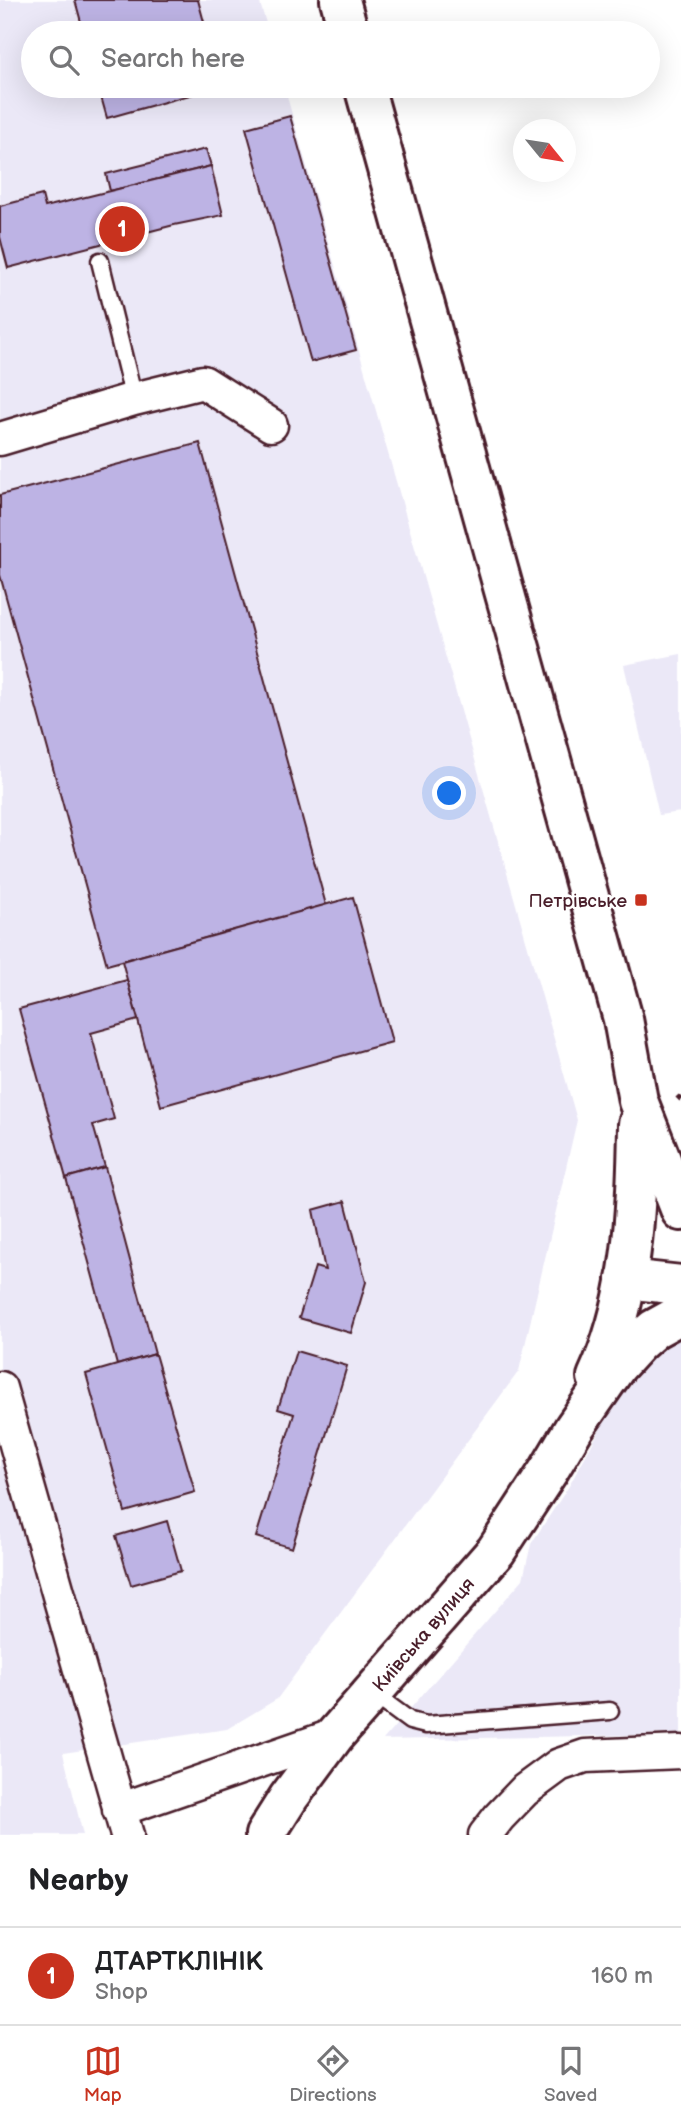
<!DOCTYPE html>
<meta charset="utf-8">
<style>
:root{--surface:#fff;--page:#f6f6f6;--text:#202124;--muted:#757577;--line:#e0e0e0;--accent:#c8321e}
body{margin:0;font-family:"Balsamiq Sans",sans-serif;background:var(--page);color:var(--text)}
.compass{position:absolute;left:513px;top:119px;width:63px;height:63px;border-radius:50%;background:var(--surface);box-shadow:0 7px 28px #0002;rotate:120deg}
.you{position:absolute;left:450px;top:794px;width:24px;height:24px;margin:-18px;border:5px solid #fff;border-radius:50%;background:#1a73e8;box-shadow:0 0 0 10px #1a73e833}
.badge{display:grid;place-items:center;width:46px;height:46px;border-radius:50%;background:var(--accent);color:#fff;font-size:23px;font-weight:700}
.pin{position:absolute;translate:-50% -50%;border:4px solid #fff;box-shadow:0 2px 7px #0006}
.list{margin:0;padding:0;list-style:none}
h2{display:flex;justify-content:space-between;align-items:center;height:91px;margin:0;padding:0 28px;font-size:30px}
h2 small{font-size:23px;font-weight:400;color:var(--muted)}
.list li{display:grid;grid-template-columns:46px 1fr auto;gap:21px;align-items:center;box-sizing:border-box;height:98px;padding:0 28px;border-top:2px solid var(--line)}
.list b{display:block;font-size:26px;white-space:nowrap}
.list p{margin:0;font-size:23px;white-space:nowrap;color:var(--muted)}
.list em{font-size:23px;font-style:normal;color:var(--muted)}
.icon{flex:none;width:38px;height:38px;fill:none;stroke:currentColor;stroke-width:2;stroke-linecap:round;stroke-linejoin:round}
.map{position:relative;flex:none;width:681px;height:1835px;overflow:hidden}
.search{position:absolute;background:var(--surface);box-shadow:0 7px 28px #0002;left:21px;right:21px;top:21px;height:77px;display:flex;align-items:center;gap:18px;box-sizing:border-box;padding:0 24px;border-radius:38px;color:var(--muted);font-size:26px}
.sheet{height:189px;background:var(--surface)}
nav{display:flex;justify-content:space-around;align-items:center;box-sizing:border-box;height:98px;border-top:2px solid var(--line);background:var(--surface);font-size:19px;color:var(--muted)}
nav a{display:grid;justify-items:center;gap:4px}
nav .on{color:var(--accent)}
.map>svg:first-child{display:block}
.built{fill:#ebe8f7}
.building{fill:#bdb3e4;stroke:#4a1f2b;stroke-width:2}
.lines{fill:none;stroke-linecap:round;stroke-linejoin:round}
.lane-casing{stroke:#4a1f2b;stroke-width:21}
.street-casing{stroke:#4a1f2b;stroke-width:37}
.secondary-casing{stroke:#4a1f2b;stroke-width:44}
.path{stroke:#4a1f2b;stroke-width:4.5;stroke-dasharray:7 5;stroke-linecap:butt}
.lane{stroke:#fff;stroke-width:16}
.street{stroke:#fff;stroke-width:32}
.secondary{stroke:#fff;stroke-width:38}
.poi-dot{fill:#c8321e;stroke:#fff;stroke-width:2.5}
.labels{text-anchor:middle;stroke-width:5;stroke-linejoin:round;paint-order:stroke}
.poi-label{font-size:19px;fill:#4a1f2b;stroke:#fff;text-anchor:end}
.street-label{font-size:19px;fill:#4a1f2b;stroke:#fff}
</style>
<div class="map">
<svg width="681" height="1835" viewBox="0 0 681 1835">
<rect width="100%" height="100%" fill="#fff"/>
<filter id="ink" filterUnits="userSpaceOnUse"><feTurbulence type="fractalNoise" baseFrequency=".0143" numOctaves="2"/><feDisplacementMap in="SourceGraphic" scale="14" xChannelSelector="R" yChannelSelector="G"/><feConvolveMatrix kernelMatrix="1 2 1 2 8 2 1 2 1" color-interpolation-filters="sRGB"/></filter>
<g filter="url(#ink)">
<g class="built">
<polygon points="0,0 259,0 269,33 33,33 33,86 284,86 577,1120 519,1371 277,1699 227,1729 63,1753 83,1835 0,1835"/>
<polygon points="681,654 681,812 659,815 624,665"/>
<polygon points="681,1326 681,1734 383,1740 523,1579 531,1544 569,1486 634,1368"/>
</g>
<g class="building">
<polygon points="75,0 198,0 207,33 84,33"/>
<polygon points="98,86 222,86 107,118"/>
<polygon points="290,116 356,350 311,362 246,128"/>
<polygon points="206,149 211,166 110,191 106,174"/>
<polygon points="211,166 223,215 174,225 8,268 0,237 0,206 42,195 45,207"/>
<polygon points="200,443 326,905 107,965 0,575 0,495"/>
<polygon points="353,897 392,1042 161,1106 122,961"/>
<polygon points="127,980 138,1020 91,1033 114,1119 93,1125 105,1167 66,1178 19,1009"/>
<polygon points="105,1167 155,1354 117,1365 66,1178"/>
<polygon points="345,1201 366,1282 351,1333 299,1318 315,1267 325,1270 313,1210"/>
<polygon points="296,1351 347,1366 292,1548 256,1537 294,1414 278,1409"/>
<polygon points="155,1354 195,1492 125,1512 86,1374"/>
<polygon points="167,1521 181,1571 131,1585 116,1536"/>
</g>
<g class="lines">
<defs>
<g id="lane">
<polyline points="100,261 134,399"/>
<polyline points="372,1693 410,1721 426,1725 610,1711"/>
</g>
<g id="street">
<polyline points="0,439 134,399 203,382 271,425"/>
<polyline points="0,1388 127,1835"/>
<polyline points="119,1810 335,1735"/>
<polyline points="485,1835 499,1817 525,1790 559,1765 585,1756 681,1752"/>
</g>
<g id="secondary">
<polyline points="340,0 349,33"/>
<polyline points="364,86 623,1019 638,1101 681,1211"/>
<polyline points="626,1279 681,1285"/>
<path d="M597,1377c36,-78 40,-168 41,-253"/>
<polyline points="265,1835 289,1797 335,1735 496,1551 549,1470 574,1428 617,1366 638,1343 654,1329 681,1314"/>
</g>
</defs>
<use href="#lane" class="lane-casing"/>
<use href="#street" class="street-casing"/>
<use href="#secondary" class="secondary-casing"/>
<polyline class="path" points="677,1096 681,1100"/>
<use href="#lane" class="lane"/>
<use href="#street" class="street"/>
<use href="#secondary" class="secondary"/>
</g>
</g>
<rect class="poi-dot" x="634" y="893" width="14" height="14" rx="3.5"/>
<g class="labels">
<g class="poi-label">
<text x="627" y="907">Петрівське</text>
</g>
<g class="street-label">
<text transform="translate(423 1634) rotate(-49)" y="7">Київська вулиця</text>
</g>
</g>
</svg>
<svg class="compass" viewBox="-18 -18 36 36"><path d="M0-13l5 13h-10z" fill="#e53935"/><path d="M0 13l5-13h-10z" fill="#757577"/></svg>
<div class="you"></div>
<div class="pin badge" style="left:122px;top:229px">1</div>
<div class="search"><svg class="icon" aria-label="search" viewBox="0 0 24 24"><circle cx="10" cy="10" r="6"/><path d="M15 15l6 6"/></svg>Search here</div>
</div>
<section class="sheet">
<h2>Nearby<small></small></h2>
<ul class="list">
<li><span class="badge">1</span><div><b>ДТАРТКЛІНІК</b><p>Shop</p></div><em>160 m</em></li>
</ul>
</section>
<nav>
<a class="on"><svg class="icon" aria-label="map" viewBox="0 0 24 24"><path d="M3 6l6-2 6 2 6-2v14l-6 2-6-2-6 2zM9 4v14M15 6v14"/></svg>Map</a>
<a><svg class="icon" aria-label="directions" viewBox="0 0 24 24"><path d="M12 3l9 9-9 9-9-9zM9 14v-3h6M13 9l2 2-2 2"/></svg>Directions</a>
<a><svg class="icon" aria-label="saved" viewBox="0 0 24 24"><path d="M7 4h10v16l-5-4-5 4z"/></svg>Saved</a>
</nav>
